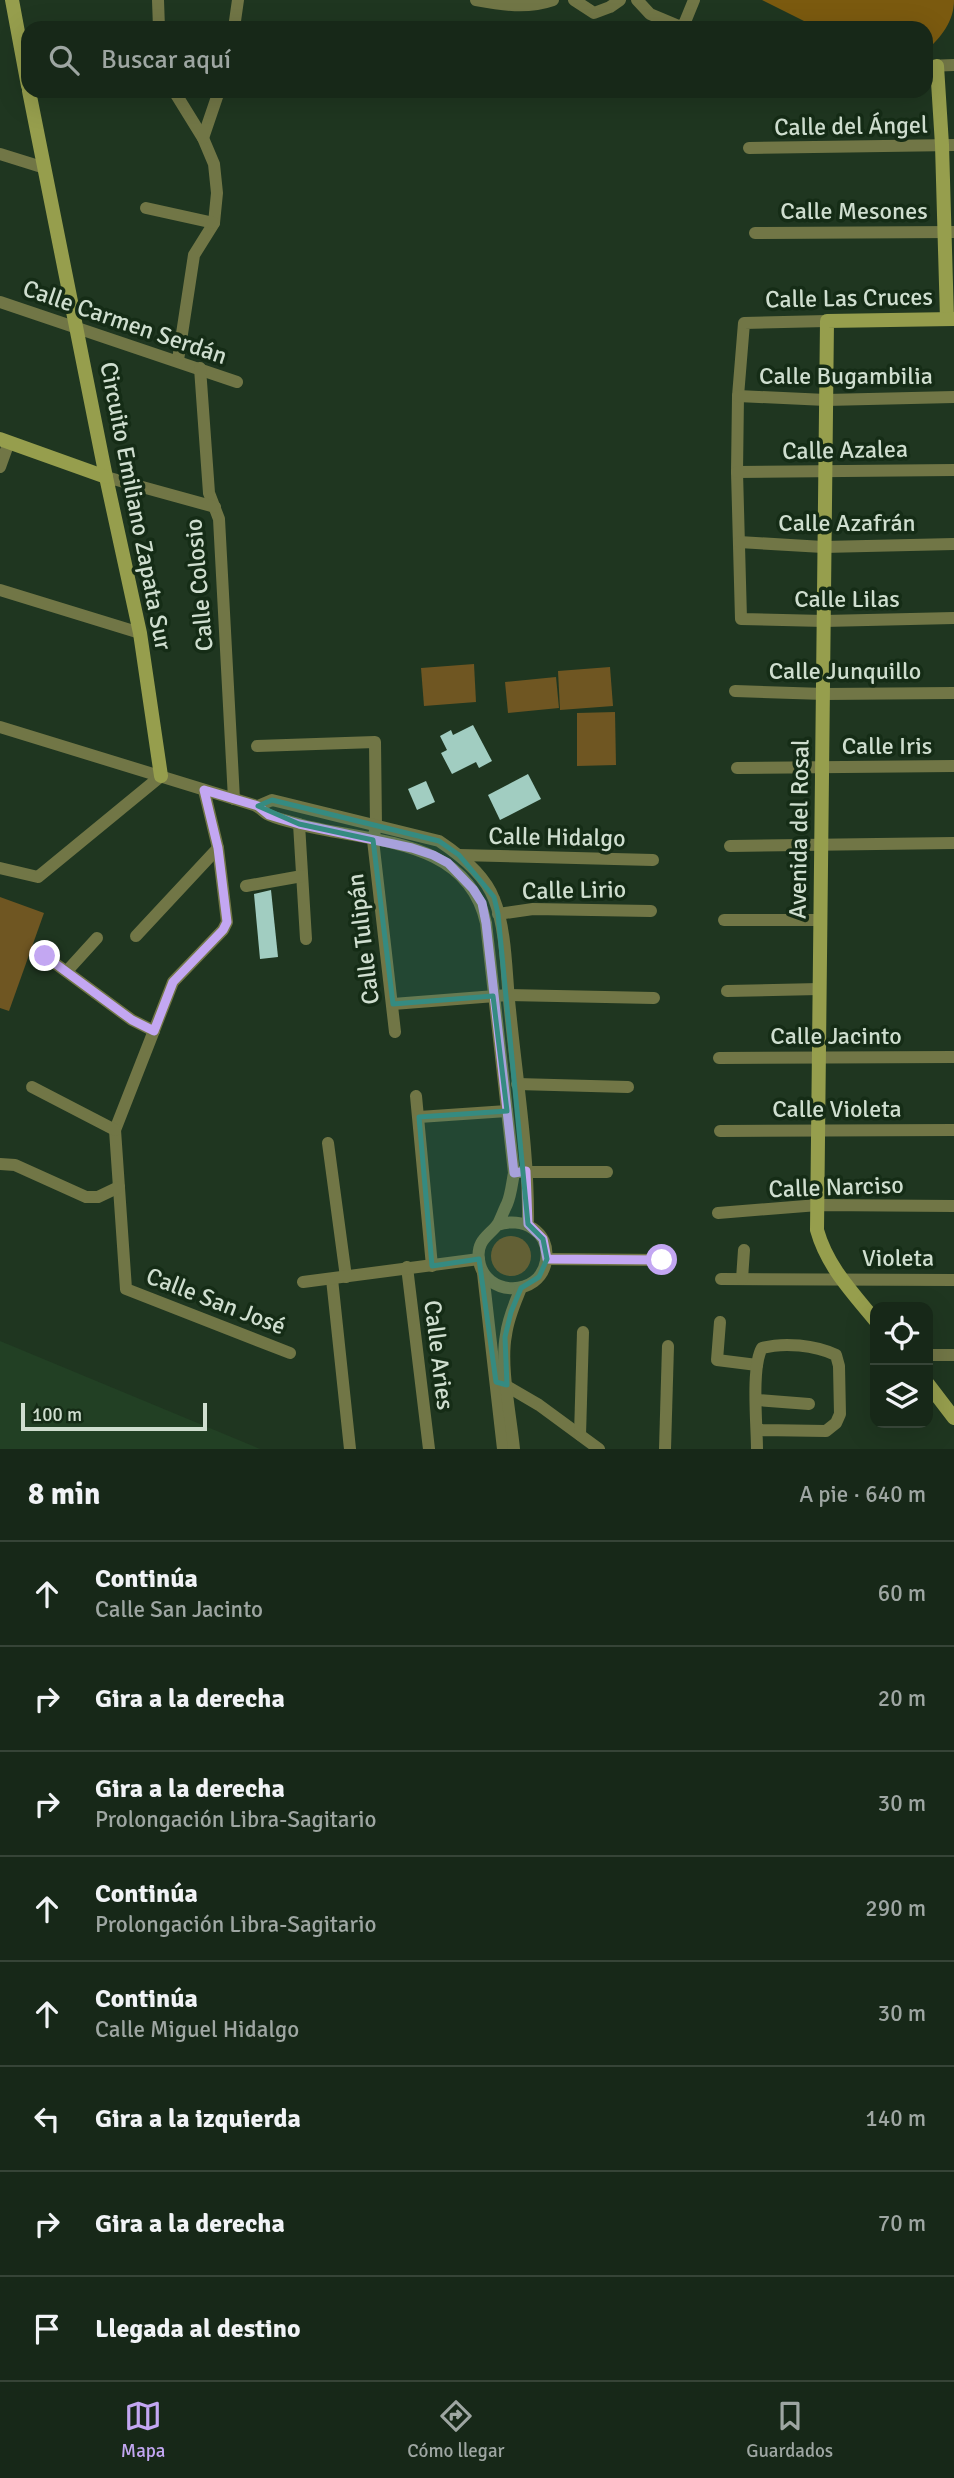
<!DOCTYPE html>
<html lang="es">
<meta charset="utf-8">
<style>
:root{--surface:#172818;--page:#203021;--text:#f1f3f6;--muted:#9ea6a2;--line:#364437;--accent:#c3a7f2}
body{margin:0;font-family:Signika,sans-serif;background:var(--page);color:var(--text)}
.controls{position:absolute;right:21px;bottom:21px;display:grid;overflow:hidden;border-radius:14px;box-shadow:0 7px 28px #0002}
.controls button{width:63px;height:63px;display:grid;place-items:center;padding:0;border:0;border-bottom:2px solid var(--line);background:var(--surface);color:var(--text);font:35px sans-serif}
.scale{position:absolute;left:21px;bottom:18px;width:186px;box-sizing:border-box;padding-left:7px;border:4px solid #cfdecf;border-top:0;font-size:19px;line-height:24px;white-space:nowrap;color:#cfdecf;-webkit-text-stroke:5px #152c16;paint-order:stroke}
.stop{position:absolute;width:21px;height:21px;margin:-16px;border:5px solid #c3a7f2;border-radius:50%;background:#fff}
.stop.end{background:#c3a7f2;border-color:#fff;box-shadow:0 2px 7px #0008}
.list{margin:0;padding:0;list-style:none}
h2{display:flex;justify-content:space-between;align-items:center;height:91px;margin:0;padding:0 28px;font-size:30px}
h2 small{font-size:23px;font-weight:400;color:var(--muted)}
.list li{display:grid;grid-template-columns:46px 1fr auto;gap:21px;align-items:center;box-sizing:border-box;height:105px;padding:0 28px;border-top:2px solid var(--line)}
.list b{display:block;font-size:26px;white-space:nowrap}
.list p{margin:0;font-size:23px;white-space:nowrap;color:var(--muted)}
.list em{font-size:23px;font-style:normal;color:var(--muted)}
.icon{flex:none;width:38px;height:38px;fill:none;stroke:currentColor;stroke-width:2;stroke-linecap:round;stroke-linejoin:round}
.map{position:relative;flex:none;width:954px;height:1449px;overflow:hidden}
.search{position:absolute;background:var(--surface);box-shadow:0 7px 28px #0002;left:21px;right:21px;top:21px;height:77px;display:flex;align-items:center;gap:18px;box-sizing:border-box;padding:0 24px;border-radius:21px;color:var(--muted);font-size:26px}
.sheet{height:931px;background:var(--surface)}
nav{display:flex;justify-content:space-around;align-items:center;box-sizing:border-box;height:98px;border-top:2px solid var(--line);background:var(--surface);font-size:19px;color:var(--muted)}
nav a{display:grid;justify-items:center;gap:4px}
nav .on{color:var(--accent)}
.map>svg:first-child{display:block}
.built{fill:#224024}
.green{fill:#6f5622}
.forest{fill:#7b5a0f}
.building{fill:#a1cdc1}
.lines{fill:none;stroke-linecap:round;stroke-linejoin:round}
.street{stroke:#717646;stroke-width:12}
.secondary{stroke:#969e4d;stroke-width:14}
.route{stroke:#c3a7f2;stroke-width:9}
.marked{fill:#358b81;fill-opacity:0.2;stroke:#358b81;stroke-width:5;stroke-linejoin:round}
.labels{text-anchor:middle;stroke-width:7;stroke-linejoin:round;paint-order:stroke}
.street-label{font-size:24px;fill:#cfdecf;stroke:#152c16}
</style>
<div class="map">
<svg width="954" height="1449" viewBox="0 0 954 1449">
<rect width="100%" height="100%" fill="#1f3620"/>
<polygon class="built" points="0,1341 260,1449 0,1449"/>
<g class="green">
<polygon points="474,664 476,702 424,706 421,668"/>
<polygon points="610,667 613,706 560,710 558,671"/>
<polygon points="556,677 559,708 508,713 505,682"/>
<polygon points="615,712 616,765 577,766 577,713"/>
<polygon points="0,897 44,913 9,1011 0,1008"/>
<circle cx="511" cy="1256" r="20"/>
</g>
<path class="forest" d="M762,0h192c0,22 -13,37 -28,51v-23h-108z"/>
<g class="building">
<polygon points="473,725 492,761 479,768 476,762 452,774 441,753 447,750 440,736 451,730 453,735"/>
<polygon points="528,774 541,799 500,820 488,795"/>
<polygon points="426,781 435,802 417,810 408,789"/>
<polygon points="271,890 278,957 260,959 254,894"/>
</g>
<g class="lines">
<g class="street">
<polyline points="158,0 159,28"/>
<path d="M476,0c27,5 51,9 77,0"/>
<polyline points="574,0 594,13 610,7 620,0"/>
<polyline points="637,0 650,14 681,27 685,22 694,0"/>
<polyline points="234,28 238,0"/>
<polyline points="926,66 954,65"/>
<polyline points="174,91 203,138 214,164 217,193 214,223 194,255 178,360"/>
<polyline points="203,138 219,91"/>
<polyline points="749,148 954,145"/>
<polyline points="0,154 45,168"/>
<polyline points="146,208 214,223"/>
<polyline points="755,233 954,232"/>
<polyline points="0,302 237,382"/>
<polyline points="827,321 744,323 738,396 737,472 741,619 824,621 954,618"/>
<polyline points="200,368 209,493 219,519 234,799"/>
<polyline points="738,396 826,400 954,397"/>
<polyline points="0,467 9,442"/>
<polyline points="737,472 954,470"/>
<polyline points="106,477 215,507"/>
<polyline points="739,542 823,547 954,544"/>
<polyline points="0,590 140,633"/>
<polyline points="735,691 824,694 954,693"/>
<path d="M0,727l254,78c5,2 9,6 13,9 9,5 22,7 31,10 70,19 169,12 188,99l28,250c-2,10 -3,22 -7,31 -3,6 -6,14 -9,20 -9,12 -22,16 -19,36 5,37 61,38 67,1 5,-30 -24,-45 -49,-36"/>
<polyline points="257,746 375,742 376,826 373,840 395,1032"/>
<polyline points="737,768 954,766"/>
<polyline points="204,790 218,848 227,922 223,930 173,982 115,1130 126,1289 290,1353"/>
<path d="M258,806l14,-6 167,41c21,14 46,34 55,58 13,32 12,77 16,111 7,71 19,144 18,214"/>
<polyline points="299,824 306,939"/>
<polyline points="730,846 954,843"/>
<polyline points="459,855 653,860"/>
<polyline points="0,868 38,877 161,776"/>
<polyline points="246,886 302,876"/>
<polyline points="498,914 533,909 651,911"/>
<polyline points="724,920 820,920"/>
<polyline points="136,936 218,848"/>
<polyline points="45,956 132,1020 154,1031"/>
<polyline points="67,971 97,938"/>
<polyline points="727,991 819,989"/>
<polyline points="393,1004 508,995 654,998"/>
<polyline points="719,1058 954,1057"/>
<polyline points="517,1084 628,1087"/>
<polyline points="32,1087 115,1130"/>
<polyline points="416,1096 432,1266"/>
<polyline points="419,1117 507,1111"/>
<polyline points="720,1131 954,1130"/>
<polyline points="328,1143 346,1277"/>
<polyline points="0,1164 15,1165 86,1197 98,1197 119,1187"/>
<polyline points="518,1172 607,1172"/>
<polyline points="718,1213 818,1205 954,1206"/>
<polyline points="547,1259 661,1260"/>
<polyline points="407,1267 429,1449"/>
<polyline points="483,1273 503,1449"/>
<polyline points="332,1279 350,1449"/>
<polyline points="721,1279 954,1280"/>
<polyline points="742,1279 744,1250"/>
<polyline points="303,1282 479,1259"/>
<polyline points="720,1322 717,1360 757,1365"/>
<polyline points="928,1355 954,1355"/>
<polyline points="503,1384 539,1405 599,1449"/>
<polyline points="757,1400 809,1404"/>
<path d="M757,1430l69,1 10,-8 4,-9 -1,-48 -3,-11c-21,-10 -52,-13 -74,-7 -11,19 -5,77 -5,101"/>
<polyline points="580,1435 583,1332"/>
<path d="M514,1449c-3,-32 -14,-84 -8,-114 2,-17 9,-32 15,-47"/>
<polyline points="665,1449 668,1346"/>
</g>
<g class="secondary">
<polyline points="12,0 28,86"/>
<polyline points="937,66 942,145 947,319"/>
<polyline points="29,91 106,477 140,633 161,776"/>
<polyline points="0,439 106,477"/>
<path d="M875,1320c-23,-28 -48,-54 -58,-90l10,-909 127,-2"/>
<polyline points="928,1384 954,1418"/>
</g>
</g>
<g class="lines">
<polyline class="route" points="45,956 132,1020 154,1031 173,982 223,930 227,922 218,848 204,790 258,806 269,815 299,824 412,848 433,855 448,863 473,889 482,903 486,923 514,1173 526,1171 528,1224 543,1239 547,1259 662,1260"/>
</g>
<path class="marked" d="M272,800l167,41 20,14 35,42 4,17 30,310 15,15 4,20 -8,18 -18,11 -10,24 -6,25 2,48 -11,-3 -17,-123 -47,7 -13,-149 88,-6 -14,-115 -100,8 -20,-164 -74,-16 -41,-18z"/>
<g class="labels">
<g class="street-label">
<text transform="translate(851 126) rotate(-1)" y="8">Calle del Ángel</text>
<text x="854" y="219">Calle Mesones</text>
<text transform="translate(849 298) rotate(-1)" y="8">Calle Las Cruces</text>
<text transform="translate(125 322) rotate(19)" y="8">Calle Carmen Serdán</text>
<text x="846" y="384">Calle Bugambilia</text>
<text transform="translate(845 450) rotate(-1)" y="8">Calle Azalea</text>
<text transform="translate(136 506) rotate(79)" y="8">Circuito Emiliano Zapata Sur</text>
<text x="847" y="531">Calle Azafrán</text>
<text transform="translate(199 585) rotate(-95)" y="8">Calle Colosio</text>
<text x="847" y="607">Calle Lilas</text>
<text x="845" y="679">Calle Junquillo</text>
<text x="887" y="754">Calle Iris</text>
<text transform="translate(799 829) rotate(-89)" y="8">Avenida del Rosal</text>
<text transform="translate(557 837) rotate(1)" y="8">Calle Hidalgo</text>
<text transform="translate(574 890) rotate(-1)" y="8">Calle Lirio</text>
<text transform="translate(363 939) rotate(-97)" y="8">Calle Tulipán</text>
<text x="836" y="1044">Calle Jacinto</text>
<text x="837" y="1117">Calle Violeta</text>
<text transform="translate(836 1187) rotate(-2)" y="8">Calle Narciso</text>
<text x="898" y="1266">Violeta</text>
<text transform="translate(216 1301) rotate(21)" y="8">Calle San José</text>
<text transform="translate(439 1355) rotate(83)" y="8">Calle Aries</text>
</g>
</g>
</svg>
<div class="controls">
<button><svg class="icon" aria-label="locate" viewBox="0 0 24 24"><circle cx="12" cy="12" r="6"/><path d="M12 2v4M12 18v4M2 12h4M18 12h4"/></svg></button>
<button><svg class="icon" aria-label="layers" viewBox="0 0 24 24"><path d="M12 4l9 5-9 5-9-5zM3 14l9 5 9-5"/></svg></button>
</div>
<div class="scale">100 m</div>
<div class="stop" style="left:662px;top:1260px"></div>
<div class="stop end" style="left:45px;top:956px"></div>
<div class="search"><svg class="icon" aria-label="search" viewBox="0 0 24 24"><circle cx="10" cy="10" r="6"/><path d="M15 15l6 6"/></svg>Buscar aquí</div>
</div>
<section class="sheet">
<h2>8 min<small>A pie · 640 m</small></h2>
<ul class="list">
<li><svg class="icon" aria-label="ahead" viewBox="0 0 24 24"><path d="M12 20V5M6 11l6-6 6 6"/></svg><div><b>Continúa</b><p>Calle San Jacinto</p></div><em>60 m</em></li>
<li><svg class="icon" aria-label="right" viewBox="0 0 24 24"><path d="M7 20v-9h11M14 6l5 5-5 5"/></svg><div><b>Gira a la derecha</b></div><em>20 m</em></li>
<li><svg class="icon" aria-label="right" viewBox="0 0 24 24"><path d="M7 20v-9h11M14 6l5 5-5 5"/></svg><div><b>Gira a la derecha</b><p>Prolongación Libra-Sagitario</p></div><em>30 m</em></li>
<li><svg class="icon" aria-label="ahead" viewBox="0 0 24 24"><path d="M12 20V5M6 11l6-6 6 6"/></svg><div><b>Continúa</b><p>Prolongación Libra-Sagitario</p></div><em>290 m</em></li>
<li><svg class="icon" aria-label="ahead" viewBox="0 0 24 24"><path d="M12 20V5M6 11l6-6 6 6"/></svg><div><b>Continúa</b><p>Calle Miguel Hidalgo</p></div><em>30 m</em></li>
<li><svg class="icon" aria-label="left" viewBox="0 0 24 24"><path d="M17 20v-9H6M10 6l-5 5 5 5"/></svg><div><b>Gira a la izquierda</b></div><em>140 m</em></li>
<li><svg class="icon" aria-label="right" viewBox="0 0 24 24"><path d="M7 20v-9h11M14 6l5 5-5 5"/></svg><div><b>Gira a la derecha</b></div><em>70 m</em></li>
<li><svg class="icon" aria-label="arrive" viewBox="0 0 24 24"><path d="M6 21V4h12l-3 4 3 4H6"/></svg><div><b>Llegada al destino</b></div></li>
</ul>
</section>
<nav>
<a class="on"><svg class="icon" aria-label="map" viewBox="0 0 24 24"><path d="M3 6l6-2 6 2 6-2v14l-6 2-6-2-6 2zM9 4v14M15 6v14"/></svg>Mapa</a>
<a><svg class="icon" aria-label="directions" viewBox="0 0 24 24"><path d="M12 3l9 9-9 9-9-9zM9 14v-3h6M13 9l2 2-2 2"/></svg>Cómo llegar</a>
<a><svg class="icon" aria-label="saved" viewBox="0 0 24 24"><path d="M7 4h10v16l-5-4-5 4z"/></svg>Guardados</a>
</nav>
